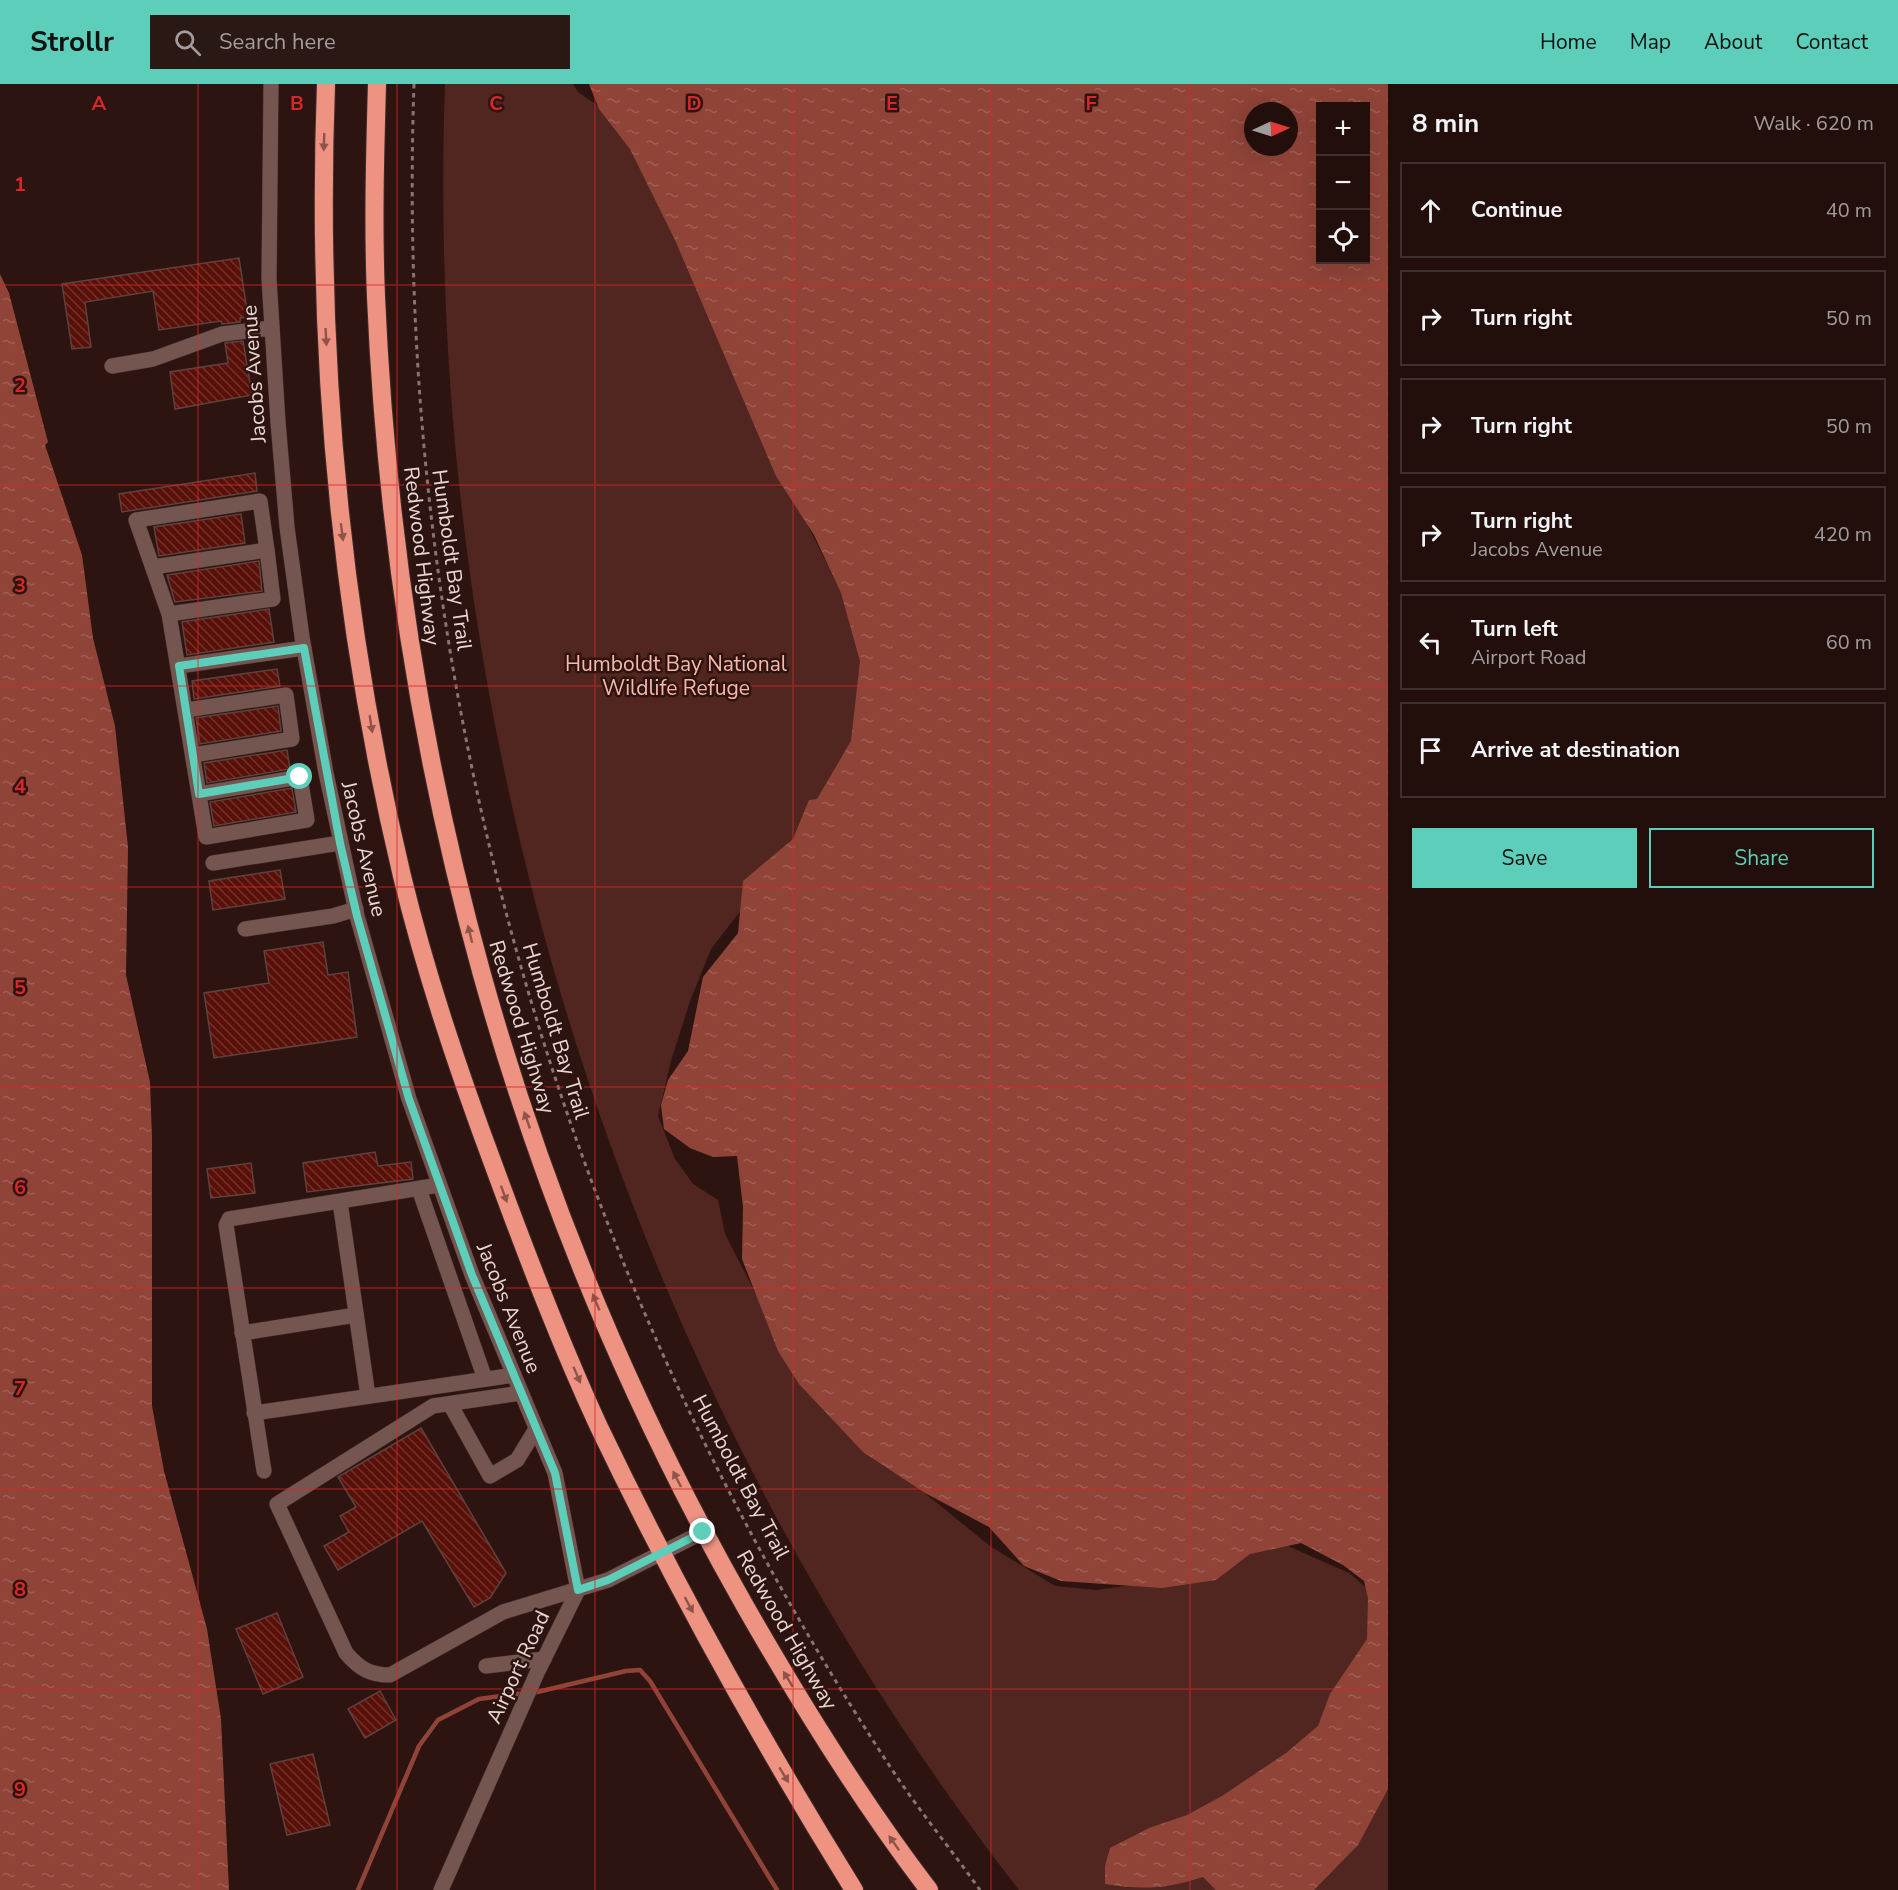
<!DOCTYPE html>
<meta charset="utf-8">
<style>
:root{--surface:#220f0c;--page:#2a1815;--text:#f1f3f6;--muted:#a29c9d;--line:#3f2f2d;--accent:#5cceba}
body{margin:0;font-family:"Nunito Sans",sans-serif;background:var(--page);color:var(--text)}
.controls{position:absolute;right:18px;top:18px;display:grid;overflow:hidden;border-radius:0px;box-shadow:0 6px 24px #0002}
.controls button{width:54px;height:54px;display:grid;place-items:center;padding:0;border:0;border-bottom:2px solid var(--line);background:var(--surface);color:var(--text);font:30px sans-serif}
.compass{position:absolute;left:1244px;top:18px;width:54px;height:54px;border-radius:50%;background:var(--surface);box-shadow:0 6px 24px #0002;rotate:86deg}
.stop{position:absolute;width:18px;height:18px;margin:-14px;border:4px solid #5cceba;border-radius:50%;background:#fff}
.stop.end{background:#5cceba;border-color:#fff;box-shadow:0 2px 6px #0008}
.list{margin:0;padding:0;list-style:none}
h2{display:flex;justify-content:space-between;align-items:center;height:78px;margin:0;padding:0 24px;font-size:26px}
h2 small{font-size:20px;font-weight:400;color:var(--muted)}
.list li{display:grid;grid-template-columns:39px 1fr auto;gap:18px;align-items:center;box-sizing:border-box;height:96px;margin:0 12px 12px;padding:0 12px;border:2px solid var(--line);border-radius:0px}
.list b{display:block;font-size:22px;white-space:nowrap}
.list p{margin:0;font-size:20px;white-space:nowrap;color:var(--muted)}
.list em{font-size:20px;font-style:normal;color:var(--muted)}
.actions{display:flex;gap:12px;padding:18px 24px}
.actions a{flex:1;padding:14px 0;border:2px solid var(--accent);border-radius:0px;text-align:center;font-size:21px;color:var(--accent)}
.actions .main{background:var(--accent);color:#111}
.icon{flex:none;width:33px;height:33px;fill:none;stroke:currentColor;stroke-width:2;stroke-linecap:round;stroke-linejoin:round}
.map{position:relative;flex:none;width:1388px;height:1806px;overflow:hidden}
header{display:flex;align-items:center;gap:36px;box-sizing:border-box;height:84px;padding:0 30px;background:var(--accent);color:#111}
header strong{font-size:28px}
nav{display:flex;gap:33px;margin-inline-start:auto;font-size:21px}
.search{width:420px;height:54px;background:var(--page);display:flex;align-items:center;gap:15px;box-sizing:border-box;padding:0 21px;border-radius:0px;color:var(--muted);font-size:22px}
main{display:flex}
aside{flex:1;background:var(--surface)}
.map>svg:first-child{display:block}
.green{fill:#512620}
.water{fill:url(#water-ripples);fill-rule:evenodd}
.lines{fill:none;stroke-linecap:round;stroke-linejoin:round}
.stream{stroke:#904438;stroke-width:4.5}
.building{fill:url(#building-back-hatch);stroke:#5f423d;stroke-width:1.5}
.minor-casing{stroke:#3f2d2b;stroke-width:16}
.highway-casing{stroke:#3f2d2b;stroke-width:20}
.path{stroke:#897470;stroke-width:3;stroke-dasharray:4.5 4.5;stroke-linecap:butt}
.minor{stroke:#745550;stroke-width:15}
.highway{stroke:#ee9282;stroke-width:18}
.oneway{fill:#8e5349}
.route{stroke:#5cceba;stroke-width:8}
.grid{fill:none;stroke:#d62828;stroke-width:1.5;stroke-opacity:0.55}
.labels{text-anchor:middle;stroke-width:5;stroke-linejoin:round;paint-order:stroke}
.street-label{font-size:21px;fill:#e9d7d3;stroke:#2d1410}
.park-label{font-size:21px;fill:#fab6aa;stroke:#2d1410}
.grid-label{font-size:20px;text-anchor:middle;font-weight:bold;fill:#d62828;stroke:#2d1410;stroke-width:5;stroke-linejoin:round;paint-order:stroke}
</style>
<header>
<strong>Strollr</strong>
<div class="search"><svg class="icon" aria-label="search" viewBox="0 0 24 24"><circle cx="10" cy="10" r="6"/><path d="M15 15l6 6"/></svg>Search here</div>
<nav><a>Home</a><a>Map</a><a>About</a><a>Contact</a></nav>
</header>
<main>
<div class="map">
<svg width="1388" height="1806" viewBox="0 0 1388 1806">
<defs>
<pattern id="water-ripples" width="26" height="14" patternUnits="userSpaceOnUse" patternTransform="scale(1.5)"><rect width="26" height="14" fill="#904438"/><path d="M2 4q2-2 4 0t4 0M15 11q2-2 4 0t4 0" fill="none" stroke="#a05e54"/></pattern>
<pattern id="building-back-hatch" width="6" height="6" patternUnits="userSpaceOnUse" patternTransform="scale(1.5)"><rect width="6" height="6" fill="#581008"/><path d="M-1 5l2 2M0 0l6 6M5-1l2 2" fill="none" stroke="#70322b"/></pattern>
</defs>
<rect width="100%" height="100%" fill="#2d1410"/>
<path class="green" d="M445,0h128l5,8 40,28 34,54 120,280 100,200 -14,73 -46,107 -74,80 -27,35 -21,52 -19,60 -13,55 17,43 18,25 25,16 7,34 37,72 91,129 137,111 65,40 42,4 55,-8 120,-43 77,34 26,22 13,82v213h-369c-398,-511 -597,-1161 -574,-1806z"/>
<g class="water">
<path d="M589,0h799v1705l-30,56 -44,45h-98l-13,-13c-37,12 -60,13 -98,7v-18l5,-18 39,-20 38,-13 35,-19 64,-43 32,-27 12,-32 37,-55 1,-41 -4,-17 -21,-16 -42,-22 -51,11 -34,26 -54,8 -101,-7 -37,-15 -35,-39 -64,-34 -62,-41 -64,-68 -21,-33 -36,-92 1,-52 -6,-51 -24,1 -23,-9 -26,-19 -3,-24 7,-25 20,-29 15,-74 35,-44 5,-52 50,-42 16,-39 8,-1 34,-58 9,-80 -19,-68 -27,-58 -38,-59 -101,-236 -45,-91 -31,-40zM1366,22v154h-46v-154zM1253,27h36v36h-36z"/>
<polygon points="0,190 9,209 48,358 45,361 82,471 93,554 115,642 128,763 126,891 150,998 152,1054 152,1322 164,1387 207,1545 221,1635 229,1806 0,1806"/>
</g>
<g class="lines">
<g class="stream">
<polyline points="533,1609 626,1587 640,1586 650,1597 777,1806"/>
<polyline points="358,1806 419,1662 438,1636 479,1615 524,1609"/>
</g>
</g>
<g class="building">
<polygon points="239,174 248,233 240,234 240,238 222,240 221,237 159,246 153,207 85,218 91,263 72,265 62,200"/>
<polygon points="243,257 252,311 175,325 170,288 228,279 225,259"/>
<polygon points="255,389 257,407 122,428 119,410"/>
<polygon points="241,430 245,459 159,472 154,443"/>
<polygon points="259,477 262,507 175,518 167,491"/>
<polygon points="269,525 274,558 187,571 182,538"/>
<polygon points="277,585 280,602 194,615 192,597"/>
<polygon points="278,622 281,647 200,660 196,634"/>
<polygon points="287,666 290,685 207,699 204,679"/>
<polygon points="292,704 296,728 214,742 210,718"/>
<polygon points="280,786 285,815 213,826 209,797"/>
<polygon points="323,858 328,891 348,888 357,953 214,974 204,909 269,899 264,867"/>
<polygon points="375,1068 378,1082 411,1078 413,1095 307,1108 303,1079"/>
<polygon points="251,1079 255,1109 211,1114 207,1085"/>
<polygon points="421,1344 506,1489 490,1514 474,1523 422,1437 338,1486 324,1462 349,1448 340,1432 356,1423 338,1393"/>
<polygon points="277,1529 303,1593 263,1610 236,1545"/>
<polygon points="380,1607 396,1636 365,1654 348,1625"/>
<polygon points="313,1670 330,1741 287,1751 270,1680"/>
</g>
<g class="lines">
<defs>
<g id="minor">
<polyline points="271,0 269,195 278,338 287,443 302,553 326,689 357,832 409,1015 472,1191 555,1389 578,1506"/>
<polyline points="112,282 153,275 222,250 272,244"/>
<polyline points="153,483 267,466 260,417 136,436 169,530 206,753 307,736 300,693 199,710"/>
<polyline points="169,530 273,515 267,466"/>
<polyline points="179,582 304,564"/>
<polyline points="186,626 286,611 292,655 193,671"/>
<polyline points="213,779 340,759"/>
<polyline points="245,845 333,832 356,825"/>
<polyline points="419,1105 485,1295"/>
<polyline points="340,1118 368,1312"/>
<polyline points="242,1249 356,1231"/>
<path d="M521,1309l-88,13 -156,98 69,149c13,15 23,22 44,22l113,-63 105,-32 95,-48"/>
<polyline points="450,1320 490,1392 517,1376 536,1345"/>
<polyline points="254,1329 514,1291"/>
<polyline points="264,1387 226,1141 229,1135 439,1101"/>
<polyline points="486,1582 544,1575"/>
<polyline points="441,1806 537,1589 578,1506"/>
</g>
<g id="highway">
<path d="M326,0c-10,266 14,532 76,792 24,99 57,197 93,293 32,87 65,174 104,258 76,159 162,313 255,463"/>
<path d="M377,0c-2,71 -4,142 -1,213 20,463 139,905 369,1309 56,98 115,194 184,284"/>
</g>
</defs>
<use href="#minor" class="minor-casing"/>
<use href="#highway" class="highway-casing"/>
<path class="path" d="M414,0c-21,602 144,1178 475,1681 28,43 61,83 91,125"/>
<use href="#minor" class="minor"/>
<use href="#highway" class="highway"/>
</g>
<defs><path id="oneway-solid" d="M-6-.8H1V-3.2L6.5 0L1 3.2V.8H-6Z" transform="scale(1.5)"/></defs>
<g class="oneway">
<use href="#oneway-solid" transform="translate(324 58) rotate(92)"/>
<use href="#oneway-solid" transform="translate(326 253) rotate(87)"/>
<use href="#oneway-solid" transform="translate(342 448) rotate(82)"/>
<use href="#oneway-solid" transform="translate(371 640) rotate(81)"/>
<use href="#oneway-solid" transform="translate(470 850) rotate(-104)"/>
<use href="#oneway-solid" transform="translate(527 1036) rotate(-109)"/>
<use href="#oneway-solid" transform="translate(504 1110) rotate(70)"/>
<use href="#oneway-solid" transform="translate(596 1218) rotate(-113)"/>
<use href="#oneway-solid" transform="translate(577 1291) rotate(67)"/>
<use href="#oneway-solid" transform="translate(677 1395) rotate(-117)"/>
<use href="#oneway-solid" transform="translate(689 1521) rotate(62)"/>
<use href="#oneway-solid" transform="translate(788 1595) rotate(-121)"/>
<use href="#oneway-solid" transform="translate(784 1691) rotate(59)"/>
<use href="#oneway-solid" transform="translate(894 1759) rotate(-125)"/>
</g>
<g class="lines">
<polyline class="route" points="300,693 199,710 179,582 304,564 340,759 357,832 409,1015 472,1191 555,1389 578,1506 608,1496 703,1448"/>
</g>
<path class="grid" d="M198,0v1806M397,0v1806M595,0v1806M793,0v1806M991,0v1806M1190,0v1806M0,201h1388M0,401h1388M0,602h1388M0,803h1388M0,1003h1388M0,1204h1388M0,1405h1388M0,1605h1388"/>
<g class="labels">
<g class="street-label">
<text transform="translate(254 290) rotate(-94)" y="7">Jacobs Avenue</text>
<text transform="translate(422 472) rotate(83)" y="7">Redwood Highway</text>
<text transform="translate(452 476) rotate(82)" y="7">Humboldt Bay Trail</text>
<text transform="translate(364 765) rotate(77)" y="7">Jacobs Avenue</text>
<text transform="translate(522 943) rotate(73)" y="7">Redwood Highway</text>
<text transform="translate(556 947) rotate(73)" y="7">Humboldt Bay Trail</text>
<text transform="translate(509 1224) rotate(68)" y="7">Jacobs Avenue</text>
<text transform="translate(741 1393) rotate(62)" y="7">Humboldt Bay Trail</text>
<text transform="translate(787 1546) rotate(60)" y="7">Redwood Highway</text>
<text transform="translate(518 1583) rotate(-65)" y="7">Airport Road</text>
</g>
<g class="park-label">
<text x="676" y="587">Humboldt Bay National<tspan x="676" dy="24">Wildlife Refuge</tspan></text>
</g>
</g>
<g class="grid-label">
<text x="99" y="26">A</text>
<text x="297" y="26">B</text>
<text x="496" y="26">C</text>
<text x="694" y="26">D</text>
<text x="892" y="26">E</text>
<text x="1091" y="26">F</text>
<text x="20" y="107">1</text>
<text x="20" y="308">2</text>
<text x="20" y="508">3</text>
<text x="20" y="709">4</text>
<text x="20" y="910">5</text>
<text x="20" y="1110">6</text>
<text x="20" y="1311">7</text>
<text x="20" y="1512">8</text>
<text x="20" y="1712">9</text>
</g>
</svg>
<div class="controls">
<button>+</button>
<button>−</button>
<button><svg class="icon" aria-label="locate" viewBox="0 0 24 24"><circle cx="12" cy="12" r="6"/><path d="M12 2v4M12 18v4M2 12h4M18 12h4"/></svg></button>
</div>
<svg class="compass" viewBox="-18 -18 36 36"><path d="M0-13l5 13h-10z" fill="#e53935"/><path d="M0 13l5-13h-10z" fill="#a29c9d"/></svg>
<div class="stop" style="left:300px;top:693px"></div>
<div class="stop end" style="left:703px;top:1448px"></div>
</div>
<aside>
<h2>8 min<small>Walk · 620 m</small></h2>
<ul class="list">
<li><svg class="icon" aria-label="ahead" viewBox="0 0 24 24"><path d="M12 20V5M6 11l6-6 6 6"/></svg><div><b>Continue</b></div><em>40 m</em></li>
<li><svg class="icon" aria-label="right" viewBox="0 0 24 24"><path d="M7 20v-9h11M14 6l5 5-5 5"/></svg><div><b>Turn right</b></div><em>50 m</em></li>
<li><svg class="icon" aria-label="right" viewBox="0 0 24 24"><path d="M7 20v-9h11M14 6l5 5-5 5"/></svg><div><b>Turn right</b></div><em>50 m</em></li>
<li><svg class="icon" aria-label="right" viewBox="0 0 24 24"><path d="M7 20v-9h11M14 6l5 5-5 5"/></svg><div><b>Turn right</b><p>Jacobs Avenue</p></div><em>420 m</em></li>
<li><svg class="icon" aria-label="left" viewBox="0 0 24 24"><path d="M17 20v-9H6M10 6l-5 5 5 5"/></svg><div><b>Turn left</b><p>Airport Road</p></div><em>60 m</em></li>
<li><svg class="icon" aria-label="arrive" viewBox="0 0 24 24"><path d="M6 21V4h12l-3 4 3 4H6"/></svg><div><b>Arrive at destination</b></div></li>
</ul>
<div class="actions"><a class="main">Save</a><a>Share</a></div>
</aside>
</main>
